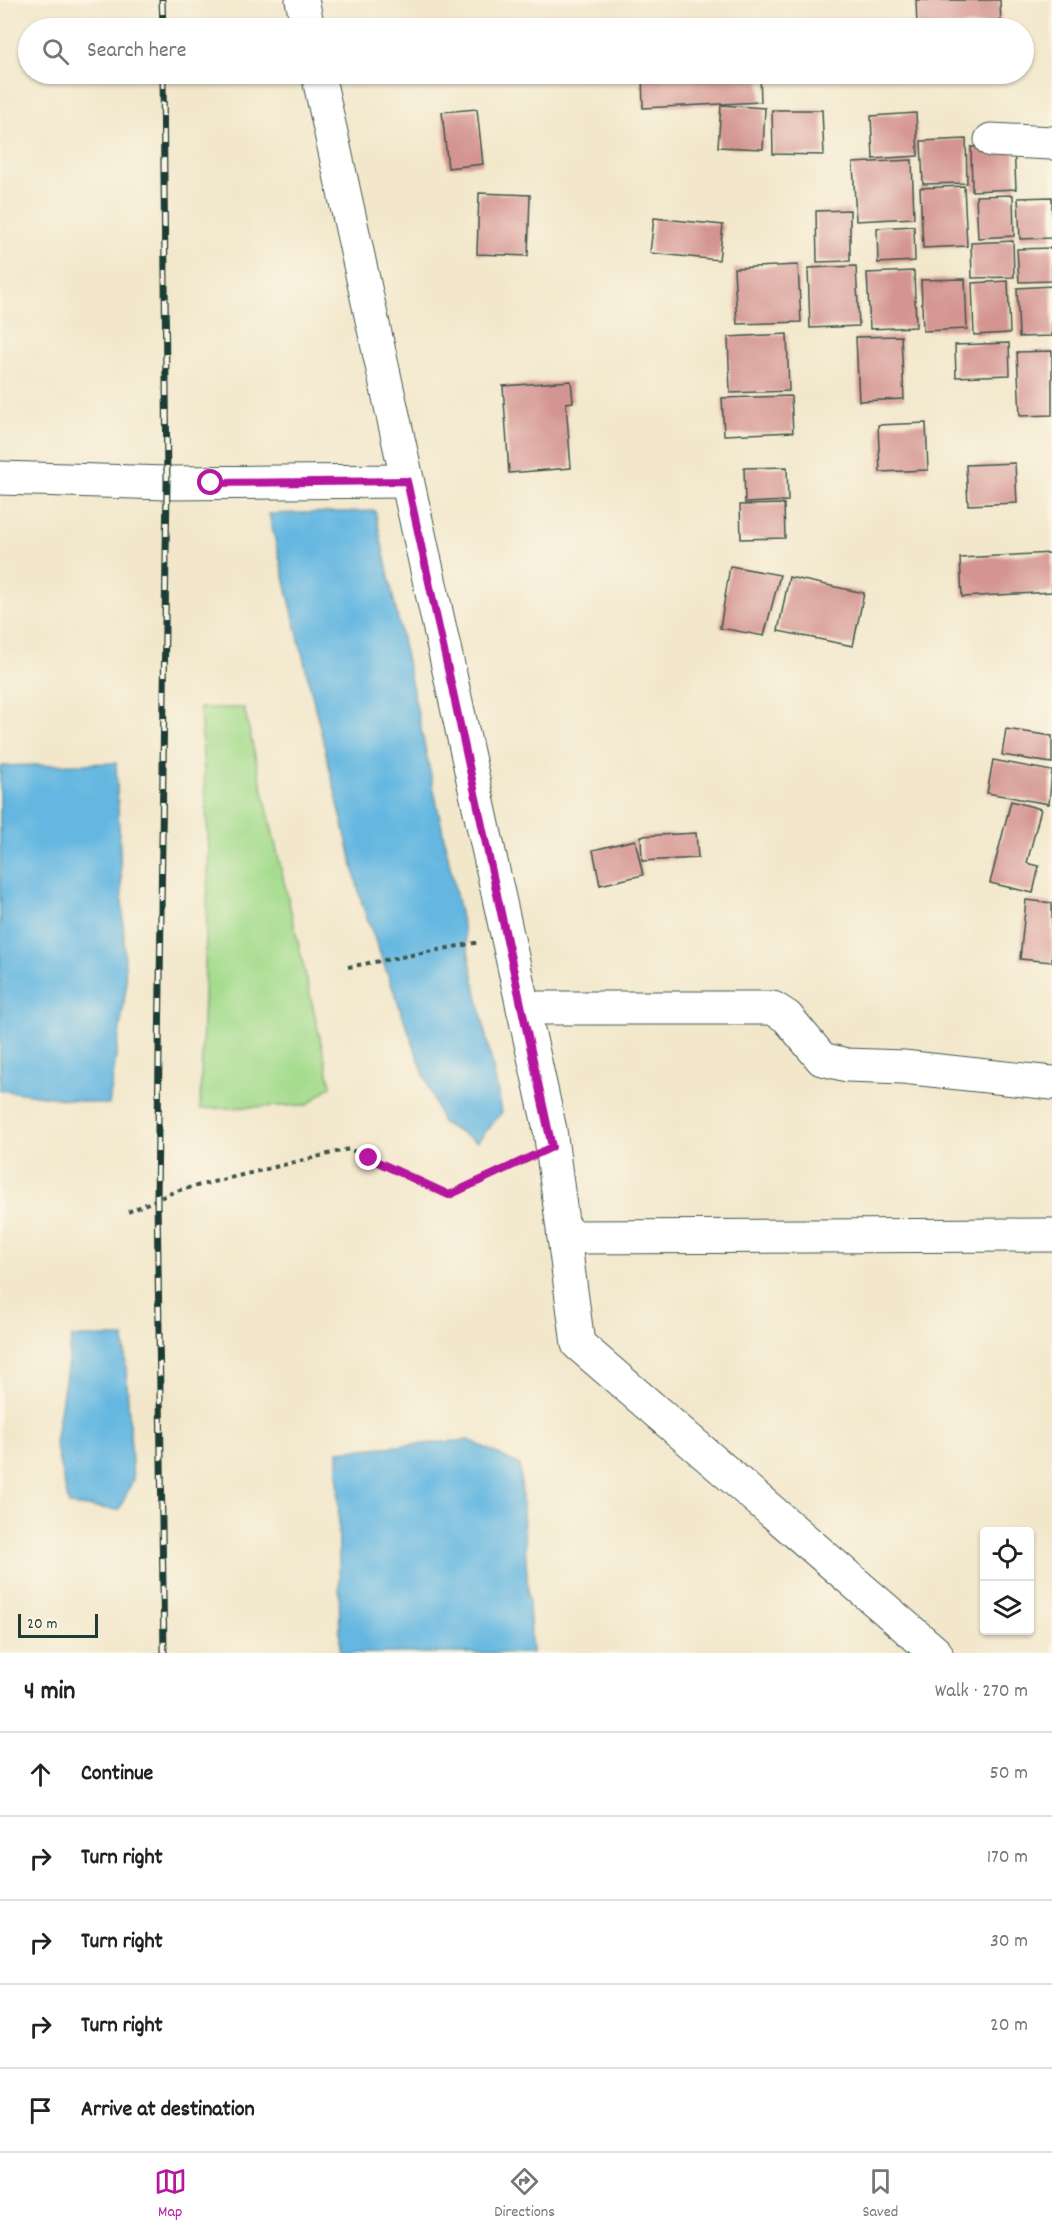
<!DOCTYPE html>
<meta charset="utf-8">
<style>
:root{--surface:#fff;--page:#f2f2f2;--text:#222;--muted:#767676;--line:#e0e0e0;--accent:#b5179e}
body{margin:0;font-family:Dekko,sans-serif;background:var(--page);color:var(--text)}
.controls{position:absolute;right:18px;bottom:18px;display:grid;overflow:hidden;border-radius:6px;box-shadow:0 2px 4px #0004}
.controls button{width:54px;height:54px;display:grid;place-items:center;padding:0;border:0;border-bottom:2px solid var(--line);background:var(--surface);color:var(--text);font:30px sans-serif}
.scale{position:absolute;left:18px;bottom:15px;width:80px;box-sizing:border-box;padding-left:6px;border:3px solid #1f3d34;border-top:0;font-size:16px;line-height:21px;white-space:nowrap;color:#1f3d34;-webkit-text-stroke:4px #fcf5e5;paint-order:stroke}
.stop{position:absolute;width:18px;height:18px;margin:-14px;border:4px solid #b5179e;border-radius:50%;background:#fff}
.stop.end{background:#b5179e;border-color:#fff;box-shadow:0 2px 6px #0008}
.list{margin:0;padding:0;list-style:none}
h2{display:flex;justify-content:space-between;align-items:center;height:78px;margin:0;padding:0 24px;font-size:26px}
h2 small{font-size:20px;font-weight:400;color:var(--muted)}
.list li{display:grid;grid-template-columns:39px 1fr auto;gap:18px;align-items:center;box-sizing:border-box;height:84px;padding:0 24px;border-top:2px solid var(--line)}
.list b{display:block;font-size:22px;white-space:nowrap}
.list em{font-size:20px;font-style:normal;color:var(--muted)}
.icon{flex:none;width:33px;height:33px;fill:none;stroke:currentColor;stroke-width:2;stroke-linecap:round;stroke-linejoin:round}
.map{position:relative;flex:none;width:1052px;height:1653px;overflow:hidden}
.search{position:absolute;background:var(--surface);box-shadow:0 2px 4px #0004;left:18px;right:18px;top:18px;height:66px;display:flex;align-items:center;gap:15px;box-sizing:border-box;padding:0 21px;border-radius:33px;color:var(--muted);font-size:22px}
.sheet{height:498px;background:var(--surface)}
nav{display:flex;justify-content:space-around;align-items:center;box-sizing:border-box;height:84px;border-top:2px solid var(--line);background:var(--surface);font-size:16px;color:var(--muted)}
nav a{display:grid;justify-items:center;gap:3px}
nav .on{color:var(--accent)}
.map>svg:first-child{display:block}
.green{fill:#a5dc8e;stroke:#628c61;stroke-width:1.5}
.water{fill:#65b7e1;stroke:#427a8a;stroke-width:1.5}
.building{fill:#d49491}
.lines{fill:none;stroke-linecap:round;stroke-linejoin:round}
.minor-casing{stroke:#3f564b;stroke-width:35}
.path{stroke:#3f564b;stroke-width:4;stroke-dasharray:4.5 4.5;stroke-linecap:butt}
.minor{stroke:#fff;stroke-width:33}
.rail-casing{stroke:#1f3d34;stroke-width:7}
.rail{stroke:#fcf5e5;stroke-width:4.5;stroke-dasharray:14;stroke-linecap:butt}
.route{stroke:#b5179e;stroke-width:8}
</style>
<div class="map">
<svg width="1052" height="1653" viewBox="0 0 1052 1653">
<rect width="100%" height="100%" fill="#fcf5e5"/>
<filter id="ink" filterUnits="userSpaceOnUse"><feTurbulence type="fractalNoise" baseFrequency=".0167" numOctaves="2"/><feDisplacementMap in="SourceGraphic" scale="12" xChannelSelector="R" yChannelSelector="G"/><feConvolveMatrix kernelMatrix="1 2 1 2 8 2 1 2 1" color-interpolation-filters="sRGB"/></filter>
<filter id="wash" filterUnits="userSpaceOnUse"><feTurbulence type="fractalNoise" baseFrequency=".008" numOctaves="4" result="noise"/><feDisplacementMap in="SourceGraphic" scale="24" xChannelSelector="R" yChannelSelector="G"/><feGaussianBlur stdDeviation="1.35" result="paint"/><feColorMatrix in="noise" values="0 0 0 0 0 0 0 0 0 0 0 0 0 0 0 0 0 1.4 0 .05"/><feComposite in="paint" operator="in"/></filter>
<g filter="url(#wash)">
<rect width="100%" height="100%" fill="#f2e7cb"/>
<polygon class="green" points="200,708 244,708 331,1086 307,1105 200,1109 209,852"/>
<g class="water">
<polygon points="375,511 502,1112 477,1142 442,1123 362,904 269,514"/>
<polygon points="116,763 126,987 109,1105 0,1090 0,766"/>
<polygon points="72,1337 124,1337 133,1480 119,1510 69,1505 55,1443"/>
<polygon points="469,1440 520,1465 532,1653 340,1653 338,1451"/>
</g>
<g id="blocks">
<g class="building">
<polygon points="916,0 1000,0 1001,24 917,27"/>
<polygon points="642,74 760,74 761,102 643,108"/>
<polygon points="721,105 765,108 763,149 718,147"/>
<polygon points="477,109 483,164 448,168 442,112"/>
<polygon points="772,110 822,110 824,155 773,154"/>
<polygon points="916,113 918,156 873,159 871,116"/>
<polygon points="966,139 967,183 923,184 921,141"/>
<polygon points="1014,146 1016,189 972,191 971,147"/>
<polygon points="912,160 914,218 856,221 853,163"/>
<polygon points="964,186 967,246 923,248 920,188"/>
<polygon points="479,193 530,195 528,256 477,254"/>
<polygon points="1013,195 1014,236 978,238 976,196"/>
<polygon points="1052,197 1052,238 1020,239 1018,198"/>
<polygon points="850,210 850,261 817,262 816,211"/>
<polygon points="654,218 723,225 719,260 650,253"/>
<polygon points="914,226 915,261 878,263 877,228"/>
<polygon points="1013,241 1014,277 972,278 971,243"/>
<polygon points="1052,248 1052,281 1019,282 1017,249"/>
<polygon points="798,265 801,322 737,324 734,268"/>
<polygon points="856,266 859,326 810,328 808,268"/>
<polygon points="914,271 916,327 870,329 867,273"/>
<polygon points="965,279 967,329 923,331 921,280"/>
<polygon points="1008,281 1010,333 974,335 972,283"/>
<polygon points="1052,286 1052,336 1019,337 1017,288"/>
<polygon points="787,334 789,391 730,393 728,337"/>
<polygon points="901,336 904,399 859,401 856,337"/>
<polygon points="1009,343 1010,375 956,377 955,345"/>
<polygon points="1052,351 1052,415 1020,416 1017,352"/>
<polygon points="571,381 573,402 566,403 571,468 509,473 503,386"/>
<polygon points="791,396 793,432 724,435 722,398"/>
<polygon points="926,423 928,470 880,472 878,425"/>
<polygon points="1015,463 1017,503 968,505 966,465"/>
<polygon points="787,467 788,501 745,503 744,468"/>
<polygon points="784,504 785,538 741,539 740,505"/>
<polygon points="1052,553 1052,592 962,597 960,558"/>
<polygon points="730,566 780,575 764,636 720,628"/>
<polygon points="789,577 864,593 853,646 778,631"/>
<polygon points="1006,729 1052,736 1052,763 1002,755"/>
<polygon points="993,760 1052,771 1049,804 987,793"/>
<polygon points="1011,801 1041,809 1027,863 1039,866 1033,893 990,883"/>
<polygon points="696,833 698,858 642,861 641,836"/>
<polygon points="635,840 643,875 600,885 593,850"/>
<polygon points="1026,900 1052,903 1052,962 1020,959"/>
</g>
</g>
</g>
<g filter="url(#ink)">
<use href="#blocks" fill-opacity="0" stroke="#3f564b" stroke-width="1.5"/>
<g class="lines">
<defs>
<g id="minor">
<polyline points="302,0 308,28"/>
<polyline points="318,74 550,1130 578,1344 936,1653"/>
<polyline points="991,140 1052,143"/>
<polyline points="0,478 167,483 407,481"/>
<polyline points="523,1008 773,1008 787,1017 822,1059 847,1065 903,1067 1052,1083"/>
<polyline points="564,1237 1052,1235"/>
</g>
</defs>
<use href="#minor" class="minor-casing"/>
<g class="path">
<polyline points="348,967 480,942"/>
<polyline points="128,1212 176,1191 349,1149 449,1195 524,1160"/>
</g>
<use href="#minor" class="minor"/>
<defs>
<g id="rail">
<polyline points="162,0 163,28"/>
<polyline points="163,74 167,483 157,1199 164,1653"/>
</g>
</defs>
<use href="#rail" class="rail-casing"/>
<use href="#rail" class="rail"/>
</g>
</g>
<g class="lines" filter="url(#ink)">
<polyline class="route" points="211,483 407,481 552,1147 449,1195 369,1158"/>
</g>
</svg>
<div class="controls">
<button><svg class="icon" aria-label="locate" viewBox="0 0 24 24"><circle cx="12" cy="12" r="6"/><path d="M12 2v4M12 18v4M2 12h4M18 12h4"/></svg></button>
<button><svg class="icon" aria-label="layers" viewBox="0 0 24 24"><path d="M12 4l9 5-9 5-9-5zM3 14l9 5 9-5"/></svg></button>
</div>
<div class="scale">20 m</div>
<div class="stop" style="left:211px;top:483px"></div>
<div class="stop end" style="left:369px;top:1158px"></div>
<div class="search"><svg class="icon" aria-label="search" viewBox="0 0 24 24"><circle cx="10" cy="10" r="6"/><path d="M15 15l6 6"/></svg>Search here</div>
</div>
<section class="sheet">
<h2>4 min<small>Walk · 270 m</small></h2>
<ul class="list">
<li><svg class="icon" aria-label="ahead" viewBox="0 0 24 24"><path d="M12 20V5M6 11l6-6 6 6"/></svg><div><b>Continue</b></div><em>50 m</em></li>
<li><svg class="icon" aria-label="right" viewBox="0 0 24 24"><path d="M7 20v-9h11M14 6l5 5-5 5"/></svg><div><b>Turn right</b></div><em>170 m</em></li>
<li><svg class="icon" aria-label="right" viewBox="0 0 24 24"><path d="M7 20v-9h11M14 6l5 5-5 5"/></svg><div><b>Turn right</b></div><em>30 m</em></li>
<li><svg class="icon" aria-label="right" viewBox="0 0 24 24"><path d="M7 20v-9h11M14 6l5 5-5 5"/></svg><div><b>Turn right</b></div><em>20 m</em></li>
<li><svg class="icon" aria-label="arrive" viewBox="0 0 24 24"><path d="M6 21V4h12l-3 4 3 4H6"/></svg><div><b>Arrive at destination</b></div></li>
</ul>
</section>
<nav>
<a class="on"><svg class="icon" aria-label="map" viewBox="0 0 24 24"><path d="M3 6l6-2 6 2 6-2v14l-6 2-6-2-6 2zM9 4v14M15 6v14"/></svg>Map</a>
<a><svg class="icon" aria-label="directions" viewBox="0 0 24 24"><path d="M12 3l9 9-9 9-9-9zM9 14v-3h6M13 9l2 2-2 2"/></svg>Directions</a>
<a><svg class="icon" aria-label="saved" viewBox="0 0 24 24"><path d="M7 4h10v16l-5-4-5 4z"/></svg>Saved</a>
</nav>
